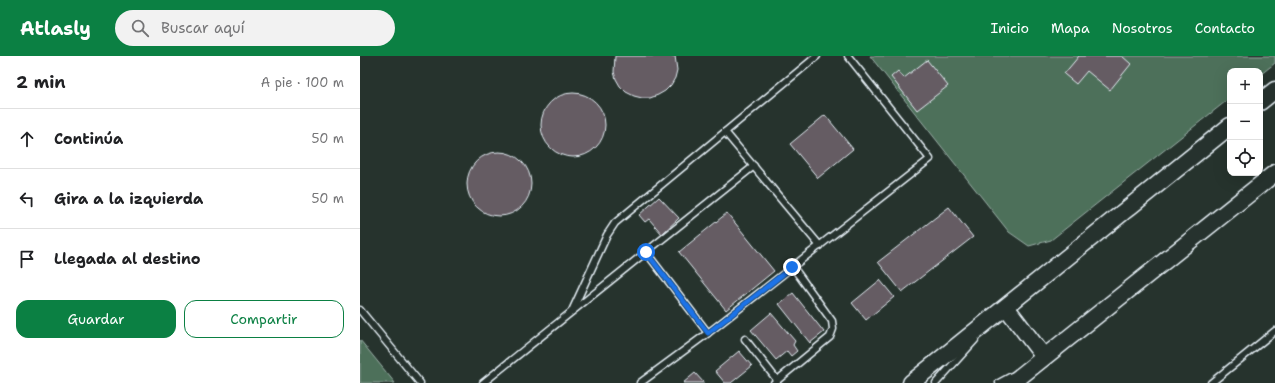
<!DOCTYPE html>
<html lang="es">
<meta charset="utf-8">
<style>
:root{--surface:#fff;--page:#f2f2f2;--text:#202124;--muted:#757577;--line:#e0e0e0;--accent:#0b8043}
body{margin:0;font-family:"Shantell Sans",sans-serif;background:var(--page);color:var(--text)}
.controls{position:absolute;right:12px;top:12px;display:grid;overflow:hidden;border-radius:8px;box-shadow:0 4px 16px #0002}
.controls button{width:36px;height:36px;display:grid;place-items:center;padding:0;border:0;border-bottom:1px solid var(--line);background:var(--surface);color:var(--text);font:20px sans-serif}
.stop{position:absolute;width:12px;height:12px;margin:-9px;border:3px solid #1a73e8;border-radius:50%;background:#fff}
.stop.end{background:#1a73e8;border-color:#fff;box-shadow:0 1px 4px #0008}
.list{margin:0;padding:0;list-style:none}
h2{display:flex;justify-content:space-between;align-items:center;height:52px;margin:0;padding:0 16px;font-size:17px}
h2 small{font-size:13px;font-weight:400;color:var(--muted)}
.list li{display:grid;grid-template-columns:26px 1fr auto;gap:12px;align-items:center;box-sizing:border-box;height:60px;padding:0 16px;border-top:1px solid var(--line)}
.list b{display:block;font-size:15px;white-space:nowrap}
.list em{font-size:13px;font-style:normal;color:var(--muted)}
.actions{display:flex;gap:8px;padding:12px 16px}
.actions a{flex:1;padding:9px 0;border:1px solid var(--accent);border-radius:12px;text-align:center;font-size:14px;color:var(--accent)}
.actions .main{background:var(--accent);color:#fff}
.icon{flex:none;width:22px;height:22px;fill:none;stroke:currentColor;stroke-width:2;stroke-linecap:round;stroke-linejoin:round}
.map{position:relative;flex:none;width:915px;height:327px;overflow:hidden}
header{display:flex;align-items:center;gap:24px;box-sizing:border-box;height:56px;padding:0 20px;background:var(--accent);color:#fff}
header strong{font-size:19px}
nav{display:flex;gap:22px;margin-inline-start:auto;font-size:14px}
.search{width:280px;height:36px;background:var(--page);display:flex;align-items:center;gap:10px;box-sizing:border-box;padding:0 14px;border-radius:22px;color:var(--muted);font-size:15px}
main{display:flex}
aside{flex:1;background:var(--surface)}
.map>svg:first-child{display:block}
.green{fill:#4e705a;stroke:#9bb0a9}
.building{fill:#655c63;stroke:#e8f1f8}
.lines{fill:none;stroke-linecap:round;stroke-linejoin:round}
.service-casing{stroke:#e8f1f8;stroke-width:9}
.tertiary-casing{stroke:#e8f1f8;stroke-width:19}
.service{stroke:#26332d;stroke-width:6}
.tertiary{stroke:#26332d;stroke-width:16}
.route{stroke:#1a73e8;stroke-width:5}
</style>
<header>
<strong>Atlasly</strong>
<div class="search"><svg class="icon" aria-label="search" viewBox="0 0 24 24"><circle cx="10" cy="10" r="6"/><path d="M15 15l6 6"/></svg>Buscar aquí</div>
<nav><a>Inicio</a><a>Mapa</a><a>Nosotros</a><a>Contacto</a></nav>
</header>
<main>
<aside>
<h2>2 min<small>A pie · 100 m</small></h2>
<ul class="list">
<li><svg class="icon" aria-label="ahead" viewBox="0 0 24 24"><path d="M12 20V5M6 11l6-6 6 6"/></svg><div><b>Continúa</b></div><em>50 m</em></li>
<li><svg class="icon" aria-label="left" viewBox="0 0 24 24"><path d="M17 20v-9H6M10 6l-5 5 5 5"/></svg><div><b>Gira a la izquierda</b></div><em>50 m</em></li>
<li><svg class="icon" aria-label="arrive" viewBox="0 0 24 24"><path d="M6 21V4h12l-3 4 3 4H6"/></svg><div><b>Llegada al destino</b></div></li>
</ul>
<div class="actions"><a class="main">Guardar</a><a>Compartir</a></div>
</aside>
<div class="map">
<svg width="915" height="327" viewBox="0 0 915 327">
<rect width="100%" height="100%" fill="#26332d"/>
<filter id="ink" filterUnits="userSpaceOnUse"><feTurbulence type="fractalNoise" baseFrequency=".025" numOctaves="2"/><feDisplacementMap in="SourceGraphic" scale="8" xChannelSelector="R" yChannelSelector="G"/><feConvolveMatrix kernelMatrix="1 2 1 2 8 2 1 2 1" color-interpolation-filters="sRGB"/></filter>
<g filter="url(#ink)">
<g class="green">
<polygon points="510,0 915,0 915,7 900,19 900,15 870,15 870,42 691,184 669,190 649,176"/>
<polygon points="0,284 35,327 0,327"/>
</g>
<g class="building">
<polygon points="255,0 315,0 317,14 315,22 311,29 305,35 298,39 290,42 282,42 274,40 266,36 260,30 256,23 254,16"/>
<polygon points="719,0 762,0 771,8 750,34 727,15 716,28 704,18"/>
<polygon points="567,4 588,30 557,54 531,21 538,15 544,22"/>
<circle cx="213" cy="69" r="32"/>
<polygon points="465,59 493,93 458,122 430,88"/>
<circle cx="139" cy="128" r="32"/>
<polygon points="299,141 319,162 302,178 289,163 285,166 279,159"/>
<polygon points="589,151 613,181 542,236 518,206"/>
<polygon points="367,157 414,215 366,254 319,196"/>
<polygon points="520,224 534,241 506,264 492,247"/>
<polygon points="433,237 464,276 450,287 419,248"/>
<polygon points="411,257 435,285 433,289 437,295 431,300 427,295 416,304 391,274"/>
<polygon points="379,295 392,310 371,327 365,327 355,315"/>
<polygon points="335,317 344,327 323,327"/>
</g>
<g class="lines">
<defs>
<g id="service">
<polyline points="365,76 460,190"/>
<polyline points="286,196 394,110"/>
<polyline points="0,254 60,327"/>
<polyline points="212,255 247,179 255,167 457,0"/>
<polyline points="385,283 417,324"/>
<polyline points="123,327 286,196 348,277"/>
<polyline points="280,327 348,277 570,103 488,0"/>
<polyline points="414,327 470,281 473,273 472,265 433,211"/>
<polyline points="576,327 615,284"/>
<polyline points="639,327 652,320"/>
<polyline points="851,327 915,275"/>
</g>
<g id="tertiary">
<polyline points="900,46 915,34"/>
<polyline points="646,251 684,301"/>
<polyline points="551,327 870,70"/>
<polyline points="652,327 915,117"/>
</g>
</defs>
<use href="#service" class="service-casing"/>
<use href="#tertiary" class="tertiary-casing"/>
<use href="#service" class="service"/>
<use href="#tertiary" class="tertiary"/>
</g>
</g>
<g class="lines" filter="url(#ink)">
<polyline class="route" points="286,196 348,277 432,211"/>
</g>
</svg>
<div class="controls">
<button>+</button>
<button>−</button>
<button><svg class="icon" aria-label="locate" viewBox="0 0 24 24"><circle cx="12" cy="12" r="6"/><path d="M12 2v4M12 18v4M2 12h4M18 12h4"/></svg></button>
</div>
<div class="stop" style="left:286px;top:196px"></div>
<div class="stop end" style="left:432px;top:211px"></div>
</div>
</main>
